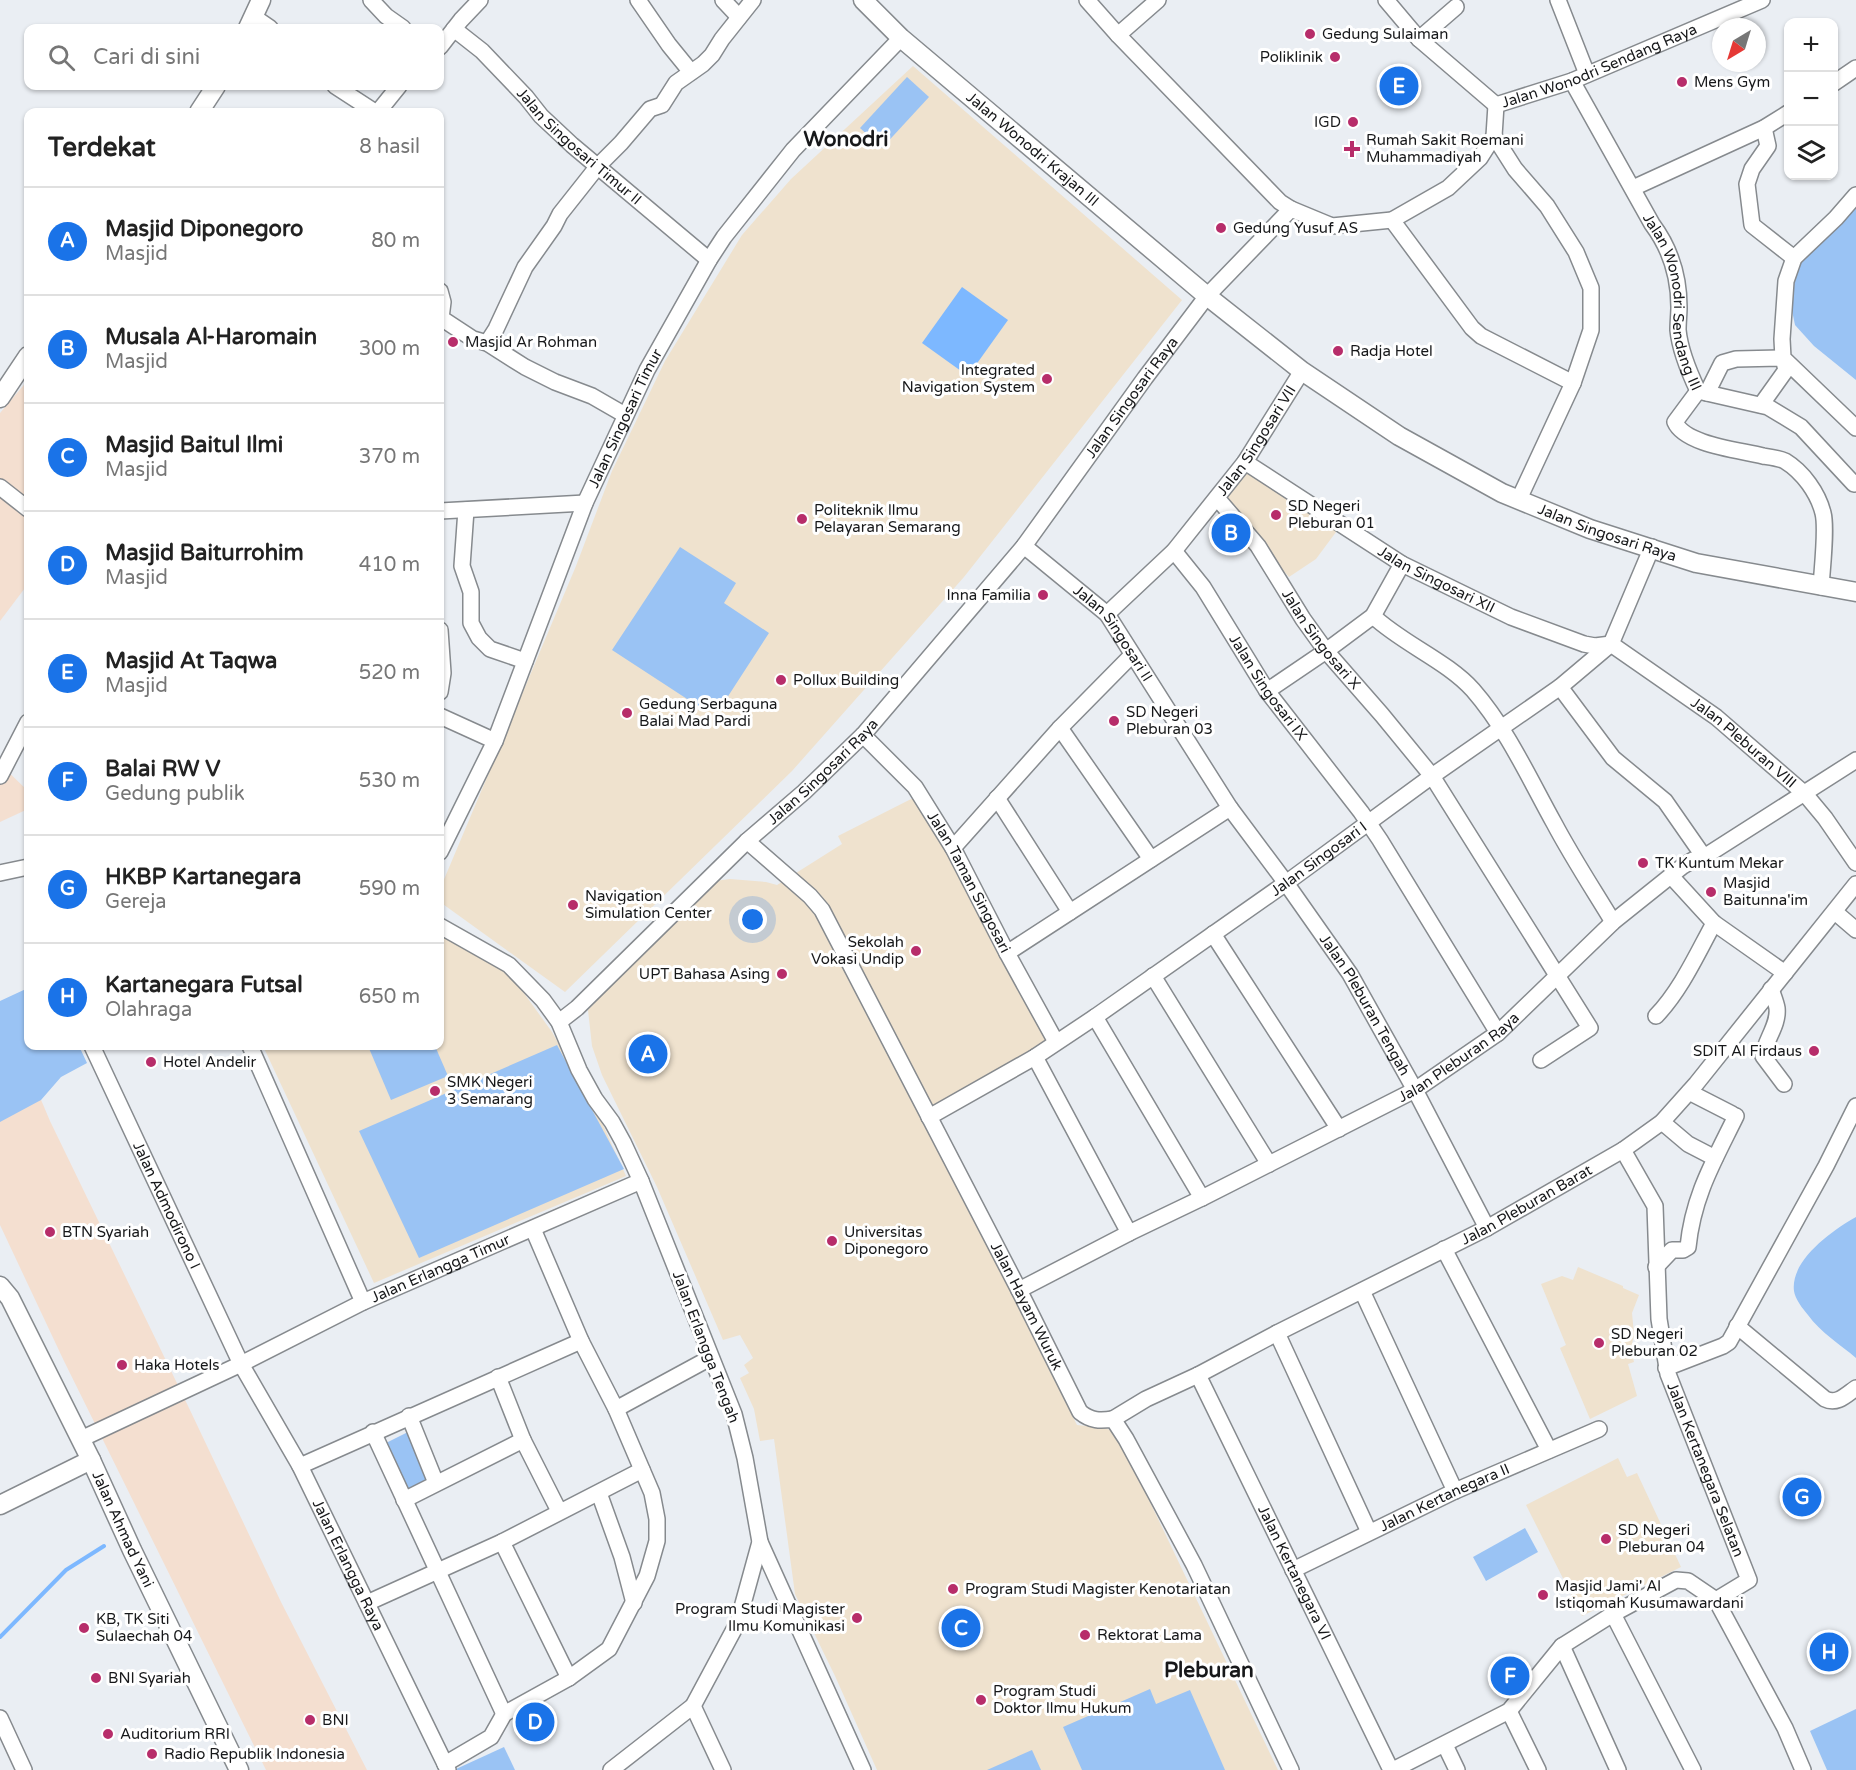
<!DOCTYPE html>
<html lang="id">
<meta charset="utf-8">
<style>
:root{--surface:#fff;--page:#f6f6f6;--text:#222;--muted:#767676;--line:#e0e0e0;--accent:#1a73e8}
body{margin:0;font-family:"Varela Round",sans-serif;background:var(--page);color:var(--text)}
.controls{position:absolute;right:18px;top:18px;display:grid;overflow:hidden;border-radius:12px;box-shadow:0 2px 4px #0004}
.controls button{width:54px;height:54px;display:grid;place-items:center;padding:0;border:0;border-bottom:2px solid var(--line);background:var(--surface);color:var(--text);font:30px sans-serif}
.compass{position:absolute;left:1712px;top:18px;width:54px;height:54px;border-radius:50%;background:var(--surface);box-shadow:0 2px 4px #0004;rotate:218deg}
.you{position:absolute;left:753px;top:920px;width:21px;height:21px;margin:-15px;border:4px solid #fff;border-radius:50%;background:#1a73e8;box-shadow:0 0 0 9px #1a73e833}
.badge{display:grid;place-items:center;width:39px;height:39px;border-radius:50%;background:var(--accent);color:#fff;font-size:20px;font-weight:700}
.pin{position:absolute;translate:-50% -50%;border:3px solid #fff;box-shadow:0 2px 6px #0006}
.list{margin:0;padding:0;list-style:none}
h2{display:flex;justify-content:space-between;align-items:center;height:78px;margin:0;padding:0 24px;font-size:26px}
h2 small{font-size:20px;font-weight:400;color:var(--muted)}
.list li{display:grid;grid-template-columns:39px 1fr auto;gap:18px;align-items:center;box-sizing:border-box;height:108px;padding:0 24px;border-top:2px solid var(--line)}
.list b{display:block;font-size:22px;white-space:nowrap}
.list p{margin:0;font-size:20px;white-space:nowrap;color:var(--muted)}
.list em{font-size:20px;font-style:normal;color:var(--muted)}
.icon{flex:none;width:33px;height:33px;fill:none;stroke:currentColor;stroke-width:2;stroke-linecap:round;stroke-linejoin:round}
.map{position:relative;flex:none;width:1856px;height:1770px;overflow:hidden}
.search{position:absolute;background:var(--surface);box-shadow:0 2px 4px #0004;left:24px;top:24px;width:420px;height:66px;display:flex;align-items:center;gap:15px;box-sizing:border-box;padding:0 21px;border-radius:12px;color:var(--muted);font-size:22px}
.panel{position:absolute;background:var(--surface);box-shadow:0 2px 4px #0004;left:24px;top:108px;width:420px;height:942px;border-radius:12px}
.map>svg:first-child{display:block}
.commercial{fill:#f4dfd0}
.education{fill:#efe2ce}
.green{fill:#9ac3f4}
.water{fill:#7db8ff}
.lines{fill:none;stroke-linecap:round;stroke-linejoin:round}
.stream{stroke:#7db8ff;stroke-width:4}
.minor-casing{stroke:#868a8e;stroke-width:18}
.major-casing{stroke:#868a8e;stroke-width:21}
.minor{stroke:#fff;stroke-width:15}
.major{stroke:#fff;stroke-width:18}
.poi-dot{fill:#b72d6a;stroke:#fff;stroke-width:2}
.labels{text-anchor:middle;stroke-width:6;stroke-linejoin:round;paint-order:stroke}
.poi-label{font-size:15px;fill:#17181a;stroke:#fff;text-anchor:start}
.street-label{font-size:15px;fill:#17181a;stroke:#fff}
.district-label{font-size:21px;font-weight:bold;fill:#17181a;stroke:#fff}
</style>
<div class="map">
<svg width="1856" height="1770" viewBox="0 0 1856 1770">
<rect width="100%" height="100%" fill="#eaeef3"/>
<g class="commercial">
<polygon points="28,380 28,584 0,621 0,413"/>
<polygon points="0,764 28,791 28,809 0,822"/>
<polygon points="0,1003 50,1121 189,1408 281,1602 367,1770 266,1770 63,1359 0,1225"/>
</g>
<g class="education">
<polygon points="913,66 1182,300 964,577 792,771 565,992 440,902 440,889 576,566 612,471 665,361 742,235 791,179"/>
<polygon points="1247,467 1339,528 1316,559 1289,577 1221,501"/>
<polygon points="919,795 1047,1041 921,1113 1077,1425 1105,1428 1117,1433 1278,1770 877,1770 835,1676 795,1594 774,1439 760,1441 754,1409 740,1378 749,1373 744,1365 753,1358 740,1335 723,1340 657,1187 602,1075 592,1046 588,1010 707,882 730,879 766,882 777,885 842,844 838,836"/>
<polygon points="440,936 503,964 552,1032 600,1118 626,1176 374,1283 263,1046 440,1046"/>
<polygon points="1578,1267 1623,1286 1623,1288 1639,1295 1632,1313 1634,1334 1631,1350 1634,1362 1628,1364 1637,1396 1590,1419 1560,1348 1566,1345 1541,1284 1562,1276 1573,1280"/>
<polygon points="1618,1458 1627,1477 1637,1473 1681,1567 1582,1616 1526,1505"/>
</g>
<g class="green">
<polygon points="907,77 929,97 882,148 860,128"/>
<polygon points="1856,194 1856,380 1814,346 1795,325 1790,301 1792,271"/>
<polygon points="680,547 736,583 724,603 769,633 723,704 712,698 704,710 612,650"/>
<polygon points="28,988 28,1046 79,1046 87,1063 61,1077 41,1100 0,1122 0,1001"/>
<polygon points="557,1045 624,1169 419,1258 359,1131"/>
<polygon points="368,1046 435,1046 448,1076 391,1100"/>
<path d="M1856,1217v141c-15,-13 -36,-26 -48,-43 -5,-6 -13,-16 -14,-24 -4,-31 39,-61 62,-74z"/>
<polygon points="408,1432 434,1481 409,1493 384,1444"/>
<polygon points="1525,1528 1538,1552 1486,1581 1473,1557"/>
<polygon points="1150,1689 1156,1704 1190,1690 1225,1770 1082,1770 1063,1727"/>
<polygon points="1856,1709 1856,1770 1827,1770 1810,1731"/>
<polygon points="504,1747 515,1770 457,1770 456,1769"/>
<polygon points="1032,1750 1041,1770 987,1770"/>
</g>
<polygon class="water" points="962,287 1008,320 968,376 922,343"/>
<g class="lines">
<polyline class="stream" points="0,1637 66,1570 104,1546"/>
<defs>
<g id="minor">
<polyline points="371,0 386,16 403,28"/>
<polyline points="638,0 669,45 691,72"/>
<polyline points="723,0 739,17"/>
<polyline points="1087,0 1118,35 1158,0"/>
<polyline points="1386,0 1419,39 1496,105"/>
<polyline points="1558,0 1587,74"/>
<polyline points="254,17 270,28"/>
<path id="s1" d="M454,29l28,22 44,46 15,19 31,29 137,115"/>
<polyline points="1118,35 1280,202 1291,209"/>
<polyline points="1419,39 1456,7"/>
<polyline points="440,47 461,20 480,0"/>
<path id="s2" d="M1572,81l80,143c18,24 27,53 27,83 0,7 -1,15 -1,23 2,21 11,42 20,61l70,16 33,20 53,57"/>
<polyline points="1834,83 1856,68"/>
<polyline points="335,86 375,112"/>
<polyline points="378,112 399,86"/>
<polyline points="1764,128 1768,146 1752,169 1747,184 1752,225 1794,258"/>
<polyline points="1494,136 1515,169 1547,206 1576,252 1591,288 1591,330 1573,383 1519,499"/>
<polyline points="1633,188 1764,128 1788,113"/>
<polyline points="1856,195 1836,218 1794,258 1786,281 1782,339 1783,358 1856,428"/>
<polyline points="1392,220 1472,328 1481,336 1573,383"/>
<polyline points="440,291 443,302 441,318 473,339 487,343 525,367 555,382 592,396 625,415"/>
<polyline points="487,343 496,329 525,267 554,226 560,214 598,166 621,143 650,109 662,105 676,83 703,64 712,55 722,39 753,0"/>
<path d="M1698,391l-23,31c10,23 65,28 88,34 7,1 16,2 22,5 18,11 33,32 38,52 4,15 -1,56 -2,74"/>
<polyline points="1707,393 1722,363 1736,359 1783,358 1786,370 1761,405"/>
<path id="s3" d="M1245,462l157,102 109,53 73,27 11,2 16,-2 105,73 89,77 20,24 31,45"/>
<polyline points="0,487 28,509"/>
<path id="s4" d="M1217,498l41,48 45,73 23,32 56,64 50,61 158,252 -49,32"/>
<polyline points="466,510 462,566 471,592 471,623 479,638 490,649 525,661"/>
<polyline points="440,511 585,503"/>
<path id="s5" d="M1024,546l83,68 123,194 56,75 64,91 65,116 72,138"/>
<path id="s6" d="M1174,551l29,36 64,104 94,121 19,28 118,193"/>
<path id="s7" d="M1107,614l67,-63 71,-89 57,-91"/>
<path d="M1373,616c30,28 74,45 100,74 34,39 56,88 81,133 18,34 39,66 59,99"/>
<polyline points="1560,687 1613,758 1665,801 1704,857"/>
<polyline points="1267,691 1326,651 1373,616 1402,564"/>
<polyline points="440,692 443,673 440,630"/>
<polyline points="440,716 495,741"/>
<polyline points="1060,728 1151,859"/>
<path id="s8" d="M863,735l52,52 38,61 54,105 49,89"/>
<polyline points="0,776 28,722"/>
<polyline points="997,798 1070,912"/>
<path id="s9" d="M747,841l63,55 12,14 197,380 61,122c11,9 20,9 33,7l13,20 68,126 97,205"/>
<polyline points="953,848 1060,728 1132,655"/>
<path id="s10" d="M440,852l55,-111 90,-238 62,-133 62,-110 15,-23 69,-87 108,-112"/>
<polyline points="0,873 28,867"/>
<polyline points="1671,876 1714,923 1785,973"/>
<polyline points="1835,912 1856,930"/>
<polyline points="1213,934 1339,1129"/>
<polyline points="1007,953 1230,808"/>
<polyline points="1153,976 1269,1164"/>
<path d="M1771,989c2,6 5,13 6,19 2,17 -12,32 -14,48l21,28"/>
<path d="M1656,1016c25,-26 41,-62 58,-93"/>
<polyline points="1095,1017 1202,1198"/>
<path id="s11" d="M559,1022l18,-14 170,-167 57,-49 59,-57 161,-189 121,-168 62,-82 84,-87 41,17 60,-6 56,-32 32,-30 14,-22 2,-31 76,-24 190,-81"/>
<path id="s12" d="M92,1046l149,318 59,102 148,304"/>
<polyline points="250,1046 363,1302"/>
<polyline points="1035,1057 1129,1233"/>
<polyline points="1689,1092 1732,1114"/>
<path id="s13" d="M929,1117l106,-60 60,-40 191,-134 146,-107 128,-89 51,-43 41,-97"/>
<polyline points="1662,1122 1688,1144 1715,1158"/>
<path id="s14" d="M1623,1150l32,56 4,113 9,55 81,206 -33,20"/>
<polyline points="1444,1249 1549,1450"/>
<path d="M1656,1267l16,-17h11l5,-3c5,-51 26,-86 48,-131"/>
<path id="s15" d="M1019,1290l110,-57 73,-35 213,-108 83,-57 115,-111 70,-56 10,-6 11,-3 152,-97"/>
<polyline points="1362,1291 1455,1491"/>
<path d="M1737,1326l88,73c12,6 21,-4 31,-11"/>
<polyline points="1277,1333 1369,1532"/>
<polyline points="1666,1368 1723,1346 1729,1342 1826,1166 1856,1106"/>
<path id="s16" d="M1198,1375l193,395"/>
<polyline points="498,1377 523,1440 559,1511"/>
<polyline points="616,1409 710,1358"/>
<polyline points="409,1416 436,1483"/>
<path id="s17" d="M1113,1419l33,-20 52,-24 79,-42 210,-105 136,-78 39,-28 34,-38 160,-200"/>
<polyline points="373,1432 504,1714"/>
<path id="s18" d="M81,1439l160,-75 122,-62 278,-121 -18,-39 -11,-20 -17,-23 -16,-29 -20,-48 -16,-22 -34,-35 -69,-39"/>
<polyline points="300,1466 581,1341"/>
<polyline points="599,1493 622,1557 634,1603"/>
<polyline points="404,1500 523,1440"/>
<polyline points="502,1542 569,1678"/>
<polyline points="760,1542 863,1770"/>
<path id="s19" d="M1293,1570l162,-79 144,-62"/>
<polyline points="367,1603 502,1542 642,1470"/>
<polyline points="1613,1614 1693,1770"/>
<polyline points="738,1622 773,1618 795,1622"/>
<polyline points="1562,1646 1618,1770"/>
<polyline points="693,1706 723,1770"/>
<polyline points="1509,1711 1538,1770"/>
<polyline points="0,1718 24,1770"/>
<polyline points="1445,1745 1457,1770"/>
<polyline points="445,1764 491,1737 504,1714 569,1678 609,1649 647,1576 657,1541 657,1519 652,1493 616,1409 581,1341 533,1229"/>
<polyline points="611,1770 693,1706 738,1622 760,1542 745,1458 734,1414 641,1181"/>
<polyline points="1393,1770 1509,1711 1562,1646 1613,1614 1676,1580 1688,1581 1716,1600 1785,1728 1803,1770"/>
</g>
<g id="major">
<path id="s20" d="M863,0l38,38 306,258 95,75 97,65 103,57 88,36 106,34 160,29"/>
<polyline points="248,28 261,0"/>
<polyline points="199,112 216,86"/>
<polyline points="0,398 28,356"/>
<path id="s21" d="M0,1286l10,12 81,162 41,90 107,220"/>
<polyline points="0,1505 91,1460"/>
</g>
</defs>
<use href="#minor" class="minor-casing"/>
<use href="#major" class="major-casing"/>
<use href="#minor" class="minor"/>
<use href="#major" class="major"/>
</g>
<g class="poi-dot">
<circle cx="1310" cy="34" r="6"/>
<circle cx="1335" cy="57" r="6"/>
<circle cx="1682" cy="82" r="6"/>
<circle cx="1353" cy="122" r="6"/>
<path d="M1349 140h6v6h6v6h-6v6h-6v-6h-6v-6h6z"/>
<circle cx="1221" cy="228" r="6"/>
<circle cx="453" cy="342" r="6"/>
<circle cx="1338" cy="351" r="6"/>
<circle cx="1047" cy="379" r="6"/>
<circle cx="1276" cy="515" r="6"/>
<circle cx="802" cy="519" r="6"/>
<circle cx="1043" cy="595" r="6"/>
<circle cx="781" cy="680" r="6"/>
<circle cx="627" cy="713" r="6"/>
<circle cx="1114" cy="721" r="6"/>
<circle cx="1643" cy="863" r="6"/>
<circle cx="1711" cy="892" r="6"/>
<circle cx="573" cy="905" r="6"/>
<circle cx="916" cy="951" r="6"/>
<circle cx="782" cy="974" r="6"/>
<circle cx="1814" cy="1051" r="6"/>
<circle cx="151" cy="1062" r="6"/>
<circle cx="435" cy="1091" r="6"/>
<circle cx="50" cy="1232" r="6"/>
<circle cx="832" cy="1241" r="6"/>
<circle cx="1599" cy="1343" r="6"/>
<circle cx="122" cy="1365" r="6"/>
<circle cx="1606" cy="1539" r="6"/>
<circle cx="953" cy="1589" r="6"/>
<circle cx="1543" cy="1595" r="6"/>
<circle cx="857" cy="1618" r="6"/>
<circle cx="84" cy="1628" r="6"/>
<circle cx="1085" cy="1635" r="6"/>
<circle cx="96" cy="1678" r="6"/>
<circle cx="981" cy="1700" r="6"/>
<circle cx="310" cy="1720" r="6"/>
<circle cx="108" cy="1734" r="6"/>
<circle cx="152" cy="1754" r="6"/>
</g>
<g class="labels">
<g class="poi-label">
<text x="1322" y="39">Gedung Sulaiman</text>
<text x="1323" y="62" text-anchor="end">Poliklinik</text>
<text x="1694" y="87">Mens Gym</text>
<text x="1341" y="127" text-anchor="end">IGD</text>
<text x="1366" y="145">Rumah Sakit Roemani<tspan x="1366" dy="17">Muhammadiyah</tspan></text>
<text x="1233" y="233">Gedung Yusuf AS</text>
<text x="465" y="347">Masjid Ar Rohman</text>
<text x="1350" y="356">Radja Hotel</text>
<text x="1035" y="375" text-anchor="end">Integrated<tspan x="1035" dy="17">Navigation System</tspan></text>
<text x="1288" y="511">SD Negeri<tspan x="1288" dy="17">Pleburan 01</tspan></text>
<text x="814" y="515">Politeknik Ilmu<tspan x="814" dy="17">Pelayaran Semarang</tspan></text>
<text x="1031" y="600" text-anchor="end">Inna Familia</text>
<text x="793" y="685">Pollux Building</text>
<text x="639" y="709">Gedung Serbaguna<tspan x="639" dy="17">Balai Mad Pardi</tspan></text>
<text x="1126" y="717">SD Negeri<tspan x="1126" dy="17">Pleburan 03</tspan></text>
<text x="1655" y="868">TK Kuntum Mekar</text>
<text x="1723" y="888">Masjid<tspan x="1723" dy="17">Baitunna'im</tspan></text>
<text x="585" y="901">Navigation<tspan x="585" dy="17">Simulation Center</tspan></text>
<text x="904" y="947" text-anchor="end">Sekolah<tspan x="904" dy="17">Vokasi Undip</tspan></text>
<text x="770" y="979" text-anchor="end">UPT Bahasa Asing</text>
<text x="1802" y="1056" text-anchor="end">SDIT Al Firdaus</text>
<text x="163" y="1067">Hotel Andelir</text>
<text x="447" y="1087">SMK Negeri<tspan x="447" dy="17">3 Semarang</tspan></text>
<text x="62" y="1237">BTN Syariah</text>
<text x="844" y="1237">Universitas<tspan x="844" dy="17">Diponegoro</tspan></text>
<text x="1611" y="1339">SD Negeri<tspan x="1611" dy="17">Pleburan 02</tspan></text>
<text x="134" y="1370">Haka Hotels</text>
<text x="1618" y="1535">SD Negeri<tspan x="1618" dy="17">Pleburan 04</tspan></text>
<text x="1555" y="1591">Masjid Jami' Al<tspan x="1555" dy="17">Istiqomah Kusumawardani</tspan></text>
<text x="965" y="1594">Program Studi Magister Kenotariatan</text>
<text x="845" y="1614" text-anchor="end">Program Studi Magister<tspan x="845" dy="17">Ilmu Komunikasi</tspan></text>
<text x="96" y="1624">KB, TK Siti<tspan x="96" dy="17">Sulaechah 04</tspan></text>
<text x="1097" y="1640">Rektorat Lama</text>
<text x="108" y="1683">BNI Syariah</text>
<text x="993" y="1696">Program Studi<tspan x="993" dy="17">Doktor Ilmu Hukum</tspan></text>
<text x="322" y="1725">BNI</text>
<text x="120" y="1739">Auditorium RRI</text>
<text x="164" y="1759">Radio Republik Indonesia</text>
</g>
<g class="street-label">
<text dy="5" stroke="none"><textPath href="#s11" startOffset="1478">Jalan Wonodri Sendang Raya</textPath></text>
<text dy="5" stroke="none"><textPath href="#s1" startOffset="172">Jalan Singosari Timur II</textPath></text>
<text dy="5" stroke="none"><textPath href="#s20" startOffset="226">Jalan Wonodri Krajan III</textPath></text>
<text dy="5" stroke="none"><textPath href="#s2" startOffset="246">Jalan Wonodri Sendang III</textPath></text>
<text dy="5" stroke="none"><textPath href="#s11" startOffset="850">Jalan Singosari Raya</textPath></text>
<text dy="5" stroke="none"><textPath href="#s10" startOffset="472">Jalan Singosari Timur</textPath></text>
<text dy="5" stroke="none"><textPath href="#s7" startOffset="230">Jalan Singosari VII</textPath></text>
<text dy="5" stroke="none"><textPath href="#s20" startOffset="922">Jalan Singosari Raya</textPath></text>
<text dy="5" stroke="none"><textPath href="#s3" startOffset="225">Jalan Singosari XII</textPath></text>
<text dy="5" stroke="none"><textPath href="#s5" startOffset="126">Jalan Singosari II</textPath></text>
<text dy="5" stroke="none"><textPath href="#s4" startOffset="176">Jalan Singosari X</textPath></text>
<text dy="5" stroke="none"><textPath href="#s6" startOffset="166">Jalan Singosari IX</textPath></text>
<text dy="5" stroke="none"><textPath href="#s3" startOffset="579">Jalan Pleburan VIII</textPath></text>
<text dy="5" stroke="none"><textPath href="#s11" startOffset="364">Jalan Singosari Raya</textPath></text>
<text dy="5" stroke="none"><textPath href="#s13" startOffset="468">Jalan Singosari I</textPath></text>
<text dy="5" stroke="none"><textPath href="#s8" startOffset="183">Jalan Taman Singosari</textPath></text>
<text dy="5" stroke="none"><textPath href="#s5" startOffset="576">Jalan Pleburan Tengah</textPath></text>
<text dy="5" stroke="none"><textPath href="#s15" startOffset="498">Jalan Pleburan Raya</textPath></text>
<text dy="5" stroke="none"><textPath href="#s17" startOffset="466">Jalan Pleburan Barat</textPath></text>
<text dy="5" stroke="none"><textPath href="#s12" startOffset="176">Jalan Admodirono I</textPath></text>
<text dy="5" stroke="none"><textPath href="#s18" startOffset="398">Jalan Erlangga Timur</textPath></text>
<text dy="5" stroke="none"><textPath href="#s9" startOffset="548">Jalan Hayam Wuruk</textPath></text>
<text transform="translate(706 1347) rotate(69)" y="5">Jalan Erlangga Tengah</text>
<text dy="5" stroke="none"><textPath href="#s14" startOffset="336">Jalan Kertanegara Selatan</textPath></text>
<text dy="5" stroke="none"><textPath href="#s19" startOffset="168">Jalan Kertanegara II</textPath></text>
<text dy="5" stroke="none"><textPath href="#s21" startOffset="273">Jalan Ahmad Yani</textPath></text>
<text dy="5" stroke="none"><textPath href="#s12" startOffset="579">Jalan Erlangga Raya</textPath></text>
<text dy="5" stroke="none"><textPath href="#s16" startOffset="220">Jalan Kertanegara VI</textPath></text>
</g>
<g class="district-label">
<text x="846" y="146">Wonodri</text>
<text x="1209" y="1677">Pleburan</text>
</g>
</g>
</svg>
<div class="controls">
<button>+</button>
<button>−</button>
<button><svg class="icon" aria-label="layers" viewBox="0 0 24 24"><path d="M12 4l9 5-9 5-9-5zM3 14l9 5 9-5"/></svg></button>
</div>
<svg class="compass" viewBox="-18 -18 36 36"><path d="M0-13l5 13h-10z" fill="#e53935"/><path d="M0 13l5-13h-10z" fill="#767676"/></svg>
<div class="you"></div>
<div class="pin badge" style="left:648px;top:1054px">A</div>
<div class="pin badge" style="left:1231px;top:533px">B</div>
<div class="pin badge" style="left:961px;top:1628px">C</div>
<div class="pin badge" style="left:535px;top:1722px">D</div>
<div class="pin badge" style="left:1399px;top:86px">E</div>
<div class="pin badge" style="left:1510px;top:1676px">F</div>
<div class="pin badge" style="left:1802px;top:1497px">G</div>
<div class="pin badge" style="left:1829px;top:1652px">H</div>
<div class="search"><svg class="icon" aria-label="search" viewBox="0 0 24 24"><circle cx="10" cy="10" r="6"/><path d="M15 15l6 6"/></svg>Cari di sini</div>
<section class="panel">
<h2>Terdekat<small>8 hasil</small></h2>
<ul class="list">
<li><span class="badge">A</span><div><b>Masjid Diponegoro</b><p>Masjid</p></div><em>80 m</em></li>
<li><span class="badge">B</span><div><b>Musala Al-Haromain</b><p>Masjid</p></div><em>300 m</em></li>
<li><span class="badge">C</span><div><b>Masjid Baitul Ilmi</b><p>Masjid</p></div><em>370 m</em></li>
<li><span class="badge">D</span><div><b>Masjid Baiturrohim</b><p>Masjid</p></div><em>410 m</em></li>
<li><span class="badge">E</span><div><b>Masjid At Taqwa</b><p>Masjid</p></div><em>520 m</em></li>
<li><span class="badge">F</span><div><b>Balai RW V</b><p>Gedung publik</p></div><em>530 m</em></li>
<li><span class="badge">G</span><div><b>HKBP Kartanegara</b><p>Gereja</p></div><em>590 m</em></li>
<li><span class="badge">H</span><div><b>Kartanegara Futsal</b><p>Olahraga</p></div><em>650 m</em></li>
</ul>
</section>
</div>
